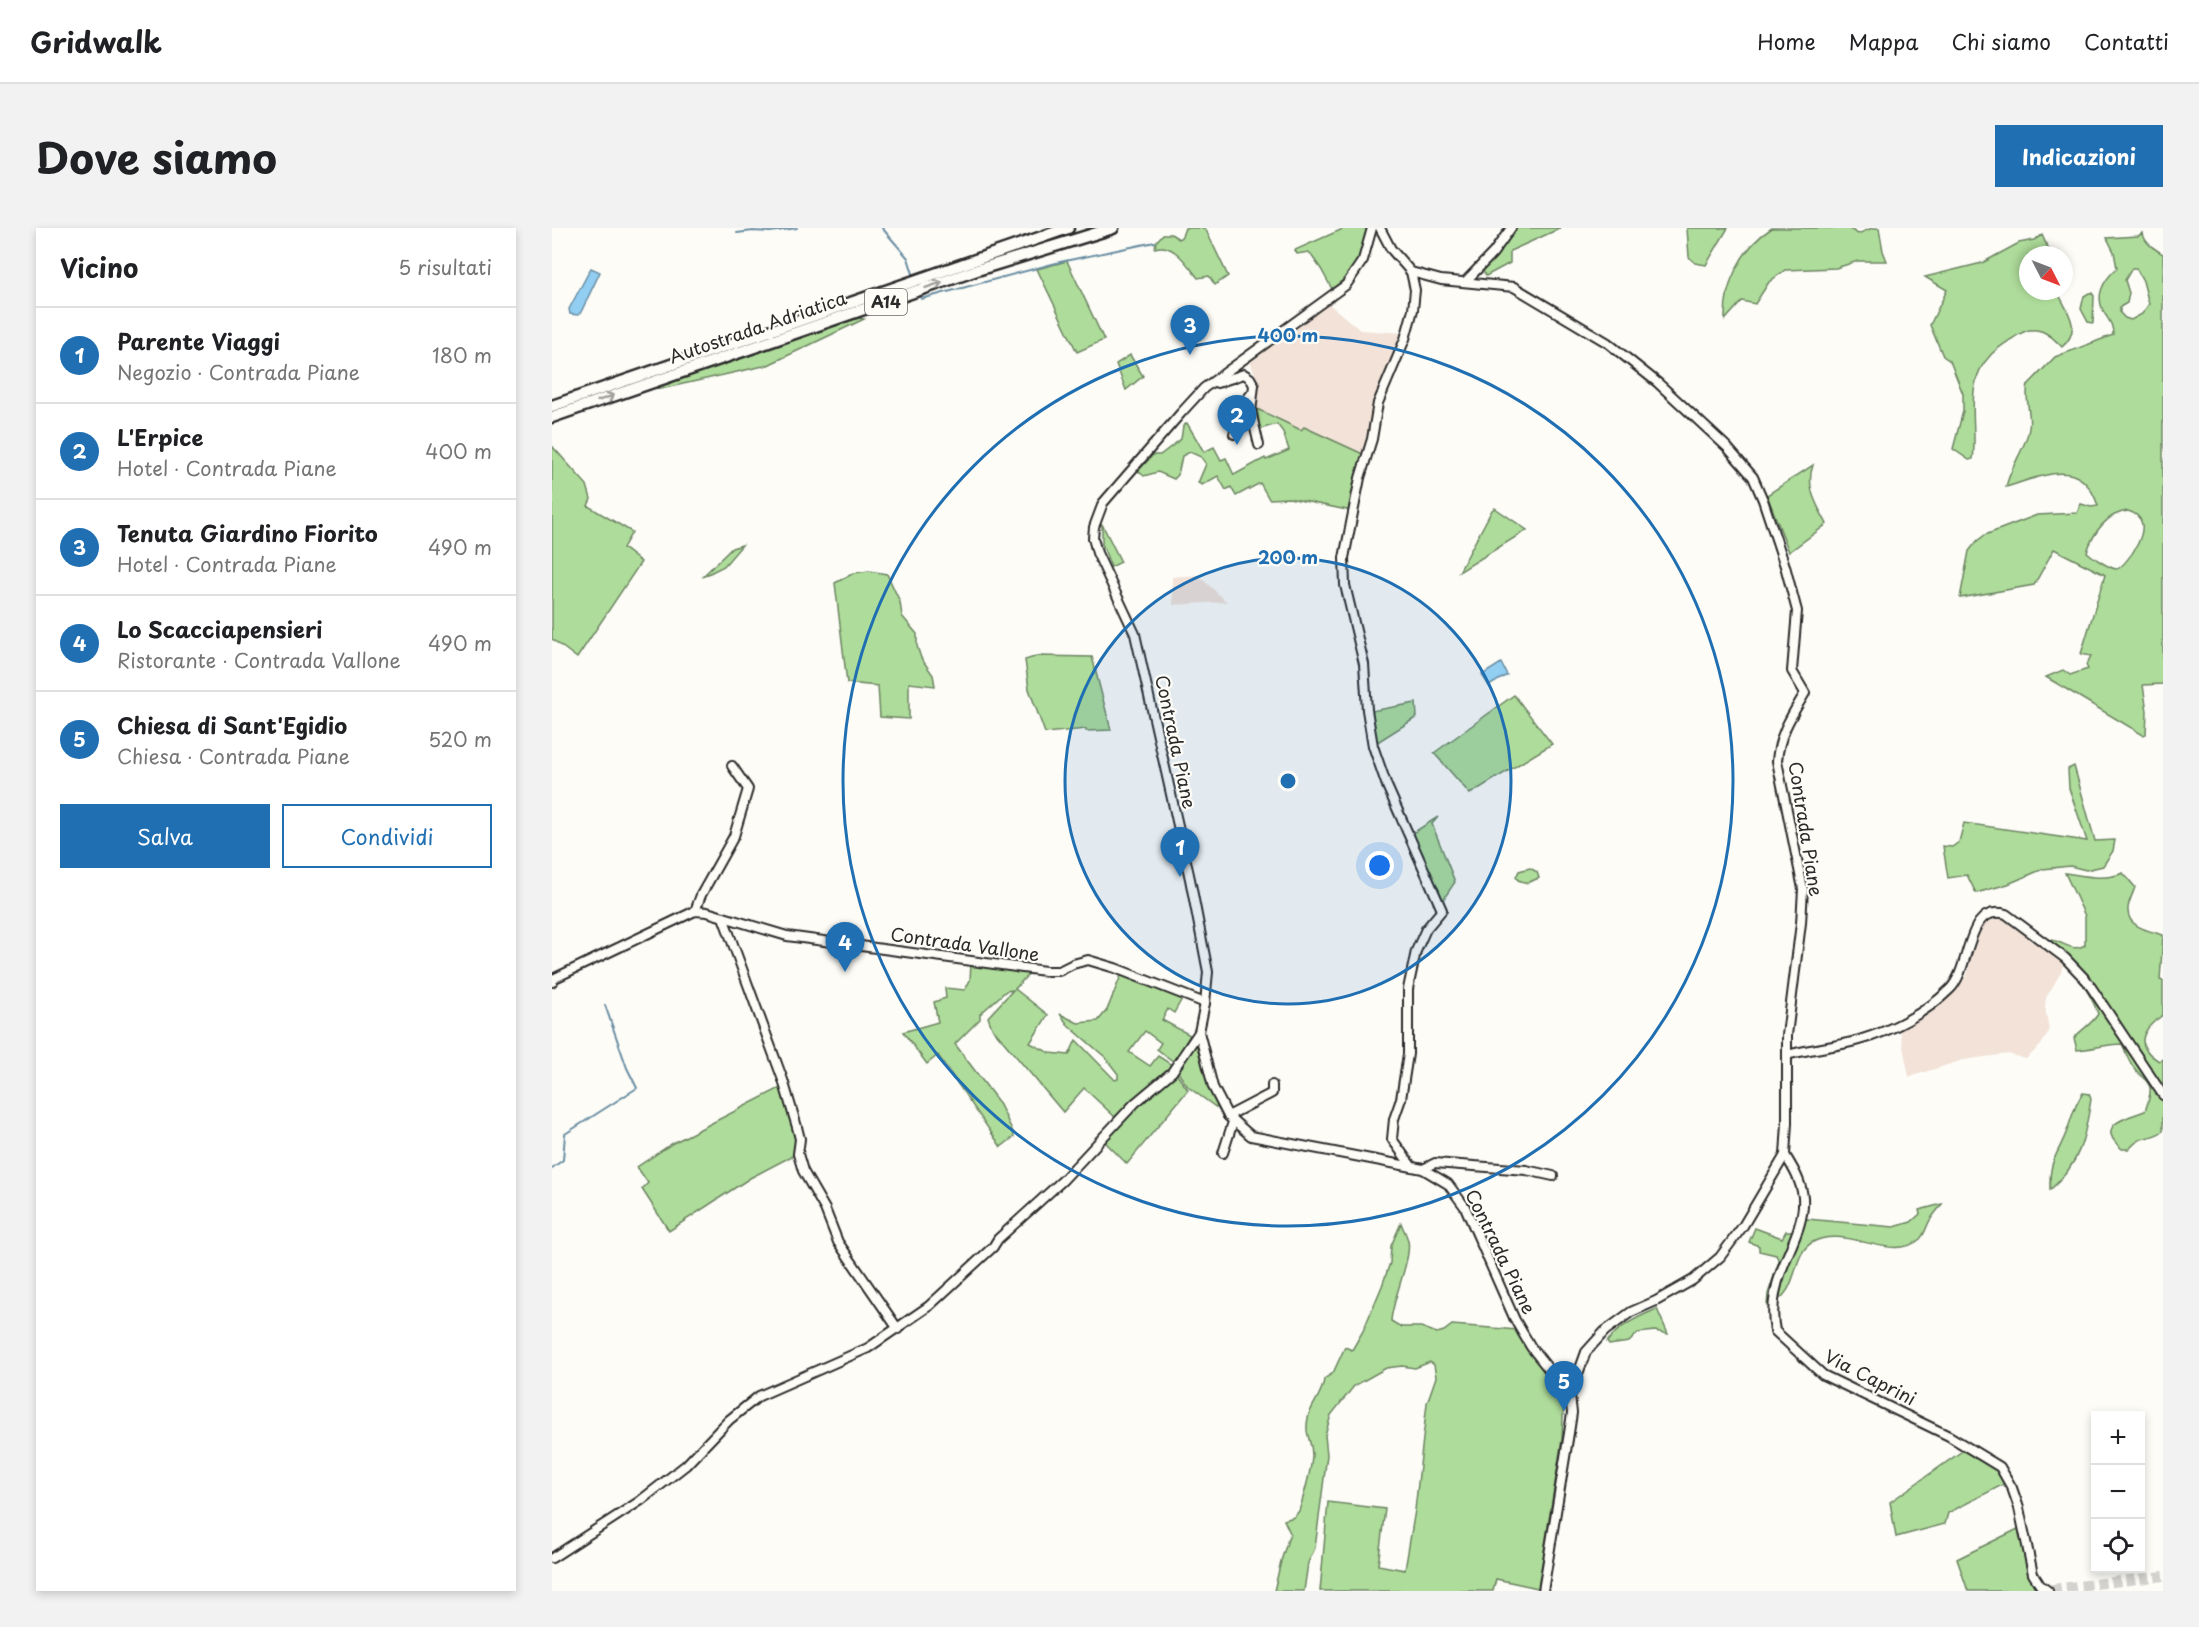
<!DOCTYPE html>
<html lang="it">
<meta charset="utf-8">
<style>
:root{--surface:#fff;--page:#f2f2f2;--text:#202124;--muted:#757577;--line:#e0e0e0;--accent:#1f6fb2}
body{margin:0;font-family:"Playpen Sans",sans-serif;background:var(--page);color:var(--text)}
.controls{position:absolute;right:18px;bottom:18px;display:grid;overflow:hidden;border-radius:0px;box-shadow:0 3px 9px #0003}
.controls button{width:54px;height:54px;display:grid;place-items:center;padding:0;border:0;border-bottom:2px solid var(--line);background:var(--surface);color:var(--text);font:30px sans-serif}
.compass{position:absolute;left:1467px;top:18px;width:54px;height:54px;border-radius:50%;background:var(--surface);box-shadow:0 3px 9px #0003;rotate:132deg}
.you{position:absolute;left:828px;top:638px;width:21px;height:21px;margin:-15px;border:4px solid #fff;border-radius:50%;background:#1a73e8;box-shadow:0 0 0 9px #1a73e833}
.badge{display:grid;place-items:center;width:39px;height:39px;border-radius:50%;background:var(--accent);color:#fff;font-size:20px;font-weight:700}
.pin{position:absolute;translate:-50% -50px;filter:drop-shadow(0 2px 3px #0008)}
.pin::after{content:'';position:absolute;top:32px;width:21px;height:18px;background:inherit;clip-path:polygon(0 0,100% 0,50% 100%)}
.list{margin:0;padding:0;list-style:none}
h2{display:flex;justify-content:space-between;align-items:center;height:78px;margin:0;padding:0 24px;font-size:26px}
h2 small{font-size:20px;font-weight:400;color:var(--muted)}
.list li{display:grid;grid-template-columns:39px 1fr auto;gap:18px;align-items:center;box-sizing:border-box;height:96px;padding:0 24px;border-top:2px solid var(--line)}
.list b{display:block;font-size:22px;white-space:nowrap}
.list p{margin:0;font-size:20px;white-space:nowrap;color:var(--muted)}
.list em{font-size:20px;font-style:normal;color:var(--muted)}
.actions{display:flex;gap:12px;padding:18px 24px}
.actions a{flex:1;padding:14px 0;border:2px solid var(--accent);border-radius:0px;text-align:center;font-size:21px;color:var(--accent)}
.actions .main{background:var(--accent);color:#fff}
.icon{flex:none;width:33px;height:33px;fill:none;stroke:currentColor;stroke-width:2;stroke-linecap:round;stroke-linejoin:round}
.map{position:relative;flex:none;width:1611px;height:1363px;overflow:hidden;border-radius:0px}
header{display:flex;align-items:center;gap:36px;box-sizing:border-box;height:84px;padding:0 30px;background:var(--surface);border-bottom:2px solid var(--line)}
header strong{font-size:28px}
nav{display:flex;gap:33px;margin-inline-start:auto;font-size:21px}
.intro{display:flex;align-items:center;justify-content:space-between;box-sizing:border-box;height:144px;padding:0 36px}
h1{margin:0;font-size:42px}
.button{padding:15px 27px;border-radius:0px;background:var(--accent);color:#fff;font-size:21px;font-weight:700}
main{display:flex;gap:36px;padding:0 36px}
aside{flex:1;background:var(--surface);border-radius:0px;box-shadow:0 3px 9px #0003}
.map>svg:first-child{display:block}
.built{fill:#f2e2d7}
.green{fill:#aedc9a;stroke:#6c8462;stroke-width:1.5;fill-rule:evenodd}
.water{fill:#92cef2;stroke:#698da2;stroke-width:1.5}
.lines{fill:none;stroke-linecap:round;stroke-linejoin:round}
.stream{stroke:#698da2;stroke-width:2}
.highway-tunnel{stroke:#d3d2ce;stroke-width:10;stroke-dasharray:10 5;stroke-linecap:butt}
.minor-casing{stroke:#2b2b2b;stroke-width:12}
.highway-casing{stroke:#2b2b2b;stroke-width:15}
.minor{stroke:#fdfcf7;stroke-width:8}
.highway{stroke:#fdfcf7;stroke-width:10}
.oneway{stroke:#9e9e9b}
.ring{fill:none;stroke:#1f6fb2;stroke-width:3}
.labels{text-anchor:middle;stroke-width:4.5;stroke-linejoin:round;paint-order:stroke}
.shield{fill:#fdfcf7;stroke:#6a6a68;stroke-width:1.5}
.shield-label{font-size:16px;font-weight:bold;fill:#2b2b2b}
.street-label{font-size:18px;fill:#2b2b2b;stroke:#fdfcf7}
.centre{fill:#1f6fb2;stroke:#fdfcf7;stroke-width:3}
.ring-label{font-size:18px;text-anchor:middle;font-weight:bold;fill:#1f6fb2;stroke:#fdfcf7;stroke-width:4.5;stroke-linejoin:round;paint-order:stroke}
</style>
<header>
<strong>Gridwalk</strong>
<nav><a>Home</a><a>Mappa</a><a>Chi siamo</a><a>Contatti</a></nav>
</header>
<div class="intro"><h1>Dove siamo</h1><a class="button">Indicazioni</a></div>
<main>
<aside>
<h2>Vicino<small>5 risultati</small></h2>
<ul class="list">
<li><span class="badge">1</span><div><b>Parente Viaggi</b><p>Negozio · Contrada Piane</p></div><em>180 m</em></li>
<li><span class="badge">2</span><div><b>L'Erpice</b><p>Hotel · Contrada Piane</p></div><em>400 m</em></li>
<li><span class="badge">3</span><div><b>Tenuta Giardino Fiorito</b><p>Hotel · Contrada Piane</p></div><em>490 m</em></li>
<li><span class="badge">4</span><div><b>Lo Scacciapensieri</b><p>Ristorante · Contrada Vallone</p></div><em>490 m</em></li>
<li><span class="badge">5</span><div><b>Chiesa di Sant'Egidio</b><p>Chiesa · Contrada Piane</p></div><em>520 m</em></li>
</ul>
<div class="actions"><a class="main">Salva</a><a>Condividi</a></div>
</aside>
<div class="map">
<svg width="1611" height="1363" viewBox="0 0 1611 1363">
<rect width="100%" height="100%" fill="#fdfcf7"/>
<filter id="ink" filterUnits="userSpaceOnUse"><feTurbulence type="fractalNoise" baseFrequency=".0167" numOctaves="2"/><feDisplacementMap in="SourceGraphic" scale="12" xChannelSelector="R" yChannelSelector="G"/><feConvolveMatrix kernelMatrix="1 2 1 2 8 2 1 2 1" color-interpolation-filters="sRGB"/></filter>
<g filter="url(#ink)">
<g class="built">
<polygon points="777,76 808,102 852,105 813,227 752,199 749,202 705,181 707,157 698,133"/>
<polygon points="646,347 675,374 621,377 620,349"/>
<polygon points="1435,689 1453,690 1510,731 1511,735 1509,744 1494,770 1493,778 1497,803 1489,817 1474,831 1456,826 1433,829 1411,832 1357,849 1347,798 1382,779 1410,755 1416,745 1420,718 1428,697"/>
</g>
<g class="green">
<path d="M633,0h20l23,48 -13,9 -6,-9 -11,2c-11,-13 -24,-36 -43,-30l1,-6 7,-8h8l8,5 3,-3z"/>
<path d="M793,0h23c-2,26 -15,46 -36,61l-11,-20 -12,-17 -12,2 -2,-4z"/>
<polygon points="962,0 1009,0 958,23 958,35 934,48 929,40"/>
<polygon points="1135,0 1176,0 1154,37 1143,35 1137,29"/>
<path d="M1220,0h76l10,6 14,-6h7l4,23 4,10h-29l-22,7 -51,2 -16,12 -14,22 -13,-3 -17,19c-1,-36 16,-72 47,-92z"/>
<path d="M1591,5c1,10 12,16 20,21v430l-20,1 4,26 -1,23 -3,1 -97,-58 17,-7 7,5 18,-6 -2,-4 5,-9 -10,-2 24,-79 -51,-26 -20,36 -74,13 9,-47 8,-10 8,-6 52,-20 40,-2 4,-9 10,3 7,-1c-16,-51 -55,-30 -92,-19 4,-20 21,-41 23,-59 3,-15 -5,-28 -1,-43l27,-28 58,-22c0,-10 -3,-13 -8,-21 -11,-18 -2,-33 12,-46l-3,-16 -7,-14 31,-2zM1580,40h4l7,13 6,23 -7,10 -11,6 -6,-2 -5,-5v-6l7,-4 2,-10 -4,-13zM1576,283c35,9 -5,59 -12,58 -9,-2 -22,-11 -29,-17 6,-19 20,-39 41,-41z"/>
<path d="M1490,7l6,13 6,7h-26v36h29c10,20 26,38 5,56 -13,-14 -26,-24 -44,-12 -9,6 -22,13 -29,22 -26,27 -11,69 -16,102l-4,1 -16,-11 10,-38v-17l-13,-33 -7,-5 -13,-31 17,-35 -22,-13 57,-14 37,-20 15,-3z"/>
<polygon points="515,33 552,112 525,124 485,41"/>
<polygon points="1537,65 1540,65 1542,68 1541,95 1536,94 1529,81 1532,68"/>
<polygon points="306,90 312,91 216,137 109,161 101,160"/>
<polygon points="578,127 591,148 574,162 564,136"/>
<polygon points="705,181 749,202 752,199 813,227 800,283 737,270 717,271 708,255 684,268 679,259 674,262 666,248 650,257 646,255 654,236 649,229 638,224 630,228 626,247 622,251 606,244 592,248 586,243 601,227 608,227 629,211 631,198 635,195 652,224 662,219 669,232 674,230 682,247 713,230 714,232 737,222 731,204 725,196 708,201"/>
<polygon points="0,218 35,257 39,271 36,278 80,304 71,320 89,334 25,430 0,411"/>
<path d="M1261,237c-8,23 4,40 14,59l-38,28 -22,-57z"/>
<polygon points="943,280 975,302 907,344 940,282"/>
<polygon points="550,296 569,334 559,339 550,316"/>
<polygon points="190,317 172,338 150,349 180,320"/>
<polygon points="317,343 335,346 348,374 350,388 365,406 365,418 369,430 381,447 383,458 357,455 357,491 328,489 326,458 295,455 283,355 302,345"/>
<polygon points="486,428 540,429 559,502 534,503 534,501 493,505 477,461 473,432"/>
<polygon points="962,467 1000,516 918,566 882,525"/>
<polygon points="864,475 865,489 824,515 819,483"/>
<polygon points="1522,538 1543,613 1563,612 1561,623 1551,638 1534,642 1518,638 1491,641 1456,656 1424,665 1415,647 1396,650 1391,618 1400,619 1407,614 1412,595 1535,613 1517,560 1516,541"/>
<polygon points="886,589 880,596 903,654 889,675 859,606"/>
<polygon points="978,640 985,644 987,650 975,655 966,652 964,649 967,643"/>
<path d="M1513,645c20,3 39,8 58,0l12,14c-2,7 -7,15 -7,22 -1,19 22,22 35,26l-3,45 3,1v34c-21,14 -30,30 -4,46l4,-2v72c-14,10 -20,2 -34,18h-7c-28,-24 3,-31 23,-38 13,-35 -1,-25 -15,-49 -3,-5 -5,-13 -8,-18 -16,0 -29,5 -45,6l-3,-12c8,-9 18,-14 24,-24 -10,-29 -33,-52 -54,-75 15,-2 26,15 41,6v-29z"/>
<polygon points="419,735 479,743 463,761 496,787 478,815 498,825 517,827 524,812 563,852 566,851 566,846 553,829 516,797 508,786 526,795 546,793 555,782 570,745 631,769 622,785 616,781 610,792 638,807 622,834 605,821 609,815 593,803 577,824 598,838 606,828 620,837 563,889 532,860 511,884 440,800 436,789 461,762 454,763 428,786 428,791 403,816 447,875 461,904 462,909 449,919 386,827 375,836 351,804 386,794 382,774 394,770 393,760 413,762 418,752"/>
<polygon points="642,815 647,819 669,883 636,859 625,843"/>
<polygon points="623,844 636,862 575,936 551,912 579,882"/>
<polygon points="232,858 246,907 244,926 198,950 117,1003 90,961 96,955 85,939 121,915"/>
<path d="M1531,865l6,1 2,5c-6,39 -11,65 -41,91 -1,-33 8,-34 18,-62 5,-14 6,-22 15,-35z"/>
<path d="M1390,976c-4,6 -10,12 -13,18 -3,6 -4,12 -9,17 -28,25 -75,-15 -107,3 -24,13 -11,52 -46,64l1,-12 11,-33 -3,-6 -17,-4v-5l-10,-4 6,-14 27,10 4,-7h7l5,-10 9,-2 87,8 17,-5 9,-8 -1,-4z"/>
<path d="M849,995c2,6 6,12 7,18 4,17 -16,59 -17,80l10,6h20l16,6 7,-2 8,-6 66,5 46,66 -2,43 -24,149 -42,-9 -3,12h-173l8,-89 57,7 -7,56 27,5 10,-60 12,-107 9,-26 -2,-12 -4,-3 -15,6 -13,-2 -16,2 -32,18 -23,29 -6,20 2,20 -12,93 -7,15 -4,28h-30l7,-30 9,-28 -6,-13 10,-3 5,-6c4,-12 13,-44 13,-56 0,-16 -8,-18 -4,-37 3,-14 15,-24 16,-39l9,-6 12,-26 7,3 11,-19 19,-45 8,-23 1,-17z"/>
<path d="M1105,1081l11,25 -13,-3 -17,2 -9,9 -20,3 -2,-3c11,-16 33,-26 50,-33z"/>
<path d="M1416,1216c20,11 31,16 40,38l-60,31 -3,11 -49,13 -6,-35 75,-53z"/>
<path d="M1470,1299c2,23 5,43 14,64h-68l-11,-32z"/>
</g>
<g class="water">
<polygon points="39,40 48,44 29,84 26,87 18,86 17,81"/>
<polygon points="949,435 955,447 937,458 930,447"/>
</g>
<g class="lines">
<g class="stream">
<polyline points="330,0 356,30 362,49"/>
<polyline points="185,5 201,3 218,4 245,0"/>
<polyline points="368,66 369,71 508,34 603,14"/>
<polyline points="0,940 11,932 13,906 85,860 75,840 53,777"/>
</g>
<polyline class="highway-tunnel" points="1484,1363 1611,1348"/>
<defs>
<g id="minor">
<polyline points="820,0 811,32 794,57 652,160 629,185 551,275 542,299 541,310 545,325 583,406 638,651 656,744 653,775 647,804 661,859 676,888 699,908 871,941 896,956 913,979 963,1092 979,1119 1018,1168"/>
<path d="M828,0l11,21 20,23 30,8 73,7 94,56 50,40 69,64 26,30 10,23 22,66 12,45 -5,60 13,22c-13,22 -26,41 -28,68l26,128 -2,34 -14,112v88l-2,32 -42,71 -23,31 -27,23 -37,21 -25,11 -26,19 -19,21 -16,44 2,17 -3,20 -26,158"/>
<polyline points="859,44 863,62 861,82 853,111 826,175 820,211 808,250 792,330 793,357 812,436 815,482 821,518 835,558 890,682 874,701 864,723 856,761 856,826 849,871 842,891 840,911 860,939"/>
<polyline points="914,53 941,25 959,0"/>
<polyline points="665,155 692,146 698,150 702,157 699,184 707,217"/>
<polyline points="682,206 692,175 700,165"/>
<polyline points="143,683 149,667 182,608 196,561 180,538"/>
<polyline points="171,689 231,852 245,899 248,911 246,926 251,943 273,981 286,1014 346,1101"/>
<polyline points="0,754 3,750 143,683 155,684 235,708 493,743 507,743 521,736 536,732 563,740 653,775"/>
<path d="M1235,827c23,-6 48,-8 72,-15 32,-9 67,-27 91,-51 22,-22 15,-86 56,-75l59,44 22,23 76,114"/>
<polyline points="676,888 720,865 720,857"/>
<polyline points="671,925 681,894"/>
<path d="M1233,927c8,13 16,26 18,42 2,26 -14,52 -22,75 -7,19 -10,39 -6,59l48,44 126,61 51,31 12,21 7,20 14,66 7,11 8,6"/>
<polyline points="871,941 883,935 974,942 1001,948"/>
<polyline points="0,1330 88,1273 134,1237 177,1192 207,1168 316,1120 377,1078 441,1019 446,1011 511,952 583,875 620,844 647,804"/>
</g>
<g id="highway">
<polyline points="0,178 516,0"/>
<polyline points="0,189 425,42 561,0"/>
</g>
</defs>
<use href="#minor" class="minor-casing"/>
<use href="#highway" class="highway-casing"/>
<use href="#minor" class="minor"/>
<use href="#highway" class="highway"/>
</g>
<defs><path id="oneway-shaft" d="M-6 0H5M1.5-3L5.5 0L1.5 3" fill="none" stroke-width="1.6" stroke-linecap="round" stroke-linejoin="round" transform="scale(1.5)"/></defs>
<g class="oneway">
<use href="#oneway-shaft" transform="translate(382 57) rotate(-19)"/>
<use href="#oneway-shaft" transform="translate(54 170) rotate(-19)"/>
</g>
</g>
<circle cx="736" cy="553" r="223" fill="#1f6fb2" fill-opacity=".12"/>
<g class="ring">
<circle cx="736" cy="553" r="223"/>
<circle cx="736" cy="553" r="445"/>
</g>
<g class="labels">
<rect class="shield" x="313" y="61" width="42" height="26" rx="4.5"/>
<g class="shield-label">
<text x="334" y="80">A14</text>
</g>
<g class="street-label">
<text transform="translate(206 100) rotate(-19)" y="6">Autostrada Adriatica</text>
<text transform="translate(623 514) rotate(78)" y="6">Contrada Piane</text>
<text transform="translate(1253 601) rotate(81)" y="6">Contrada Piane</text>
<text transform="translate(413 717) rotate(8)" y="6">Contrada Vallone</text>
<text transform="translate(948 1024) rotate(64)" y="6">Contrada Piane</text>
<text transform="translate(1318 1150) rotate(27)" y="6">Via Caprini</text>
</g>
</g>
<circle cx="736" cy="553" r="9" class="centre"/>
<g class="ring-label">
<text x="736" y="114">400 m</text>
<text x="736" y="336">200 m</text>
</g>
</svg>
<div class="controls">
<button>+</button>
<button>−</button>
<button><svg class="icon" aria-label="locate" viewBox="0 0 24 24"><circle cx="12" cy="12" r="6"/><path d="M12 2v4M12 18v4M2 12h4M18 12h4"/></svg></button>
</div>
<svg class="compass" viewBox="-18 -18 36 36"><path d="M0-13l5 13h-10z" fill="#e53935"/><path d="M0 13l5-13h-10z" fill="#757577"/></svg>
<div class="you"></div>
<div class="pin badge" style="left:628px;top:649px">1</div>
<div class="pin badge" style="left:685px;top:217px">2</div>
<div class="pin badge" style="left:638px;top:127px">3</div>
<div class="pin badge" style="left:293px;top:744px">4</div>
<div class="pin badge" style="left:1012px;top:1183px">5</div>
</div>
</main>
